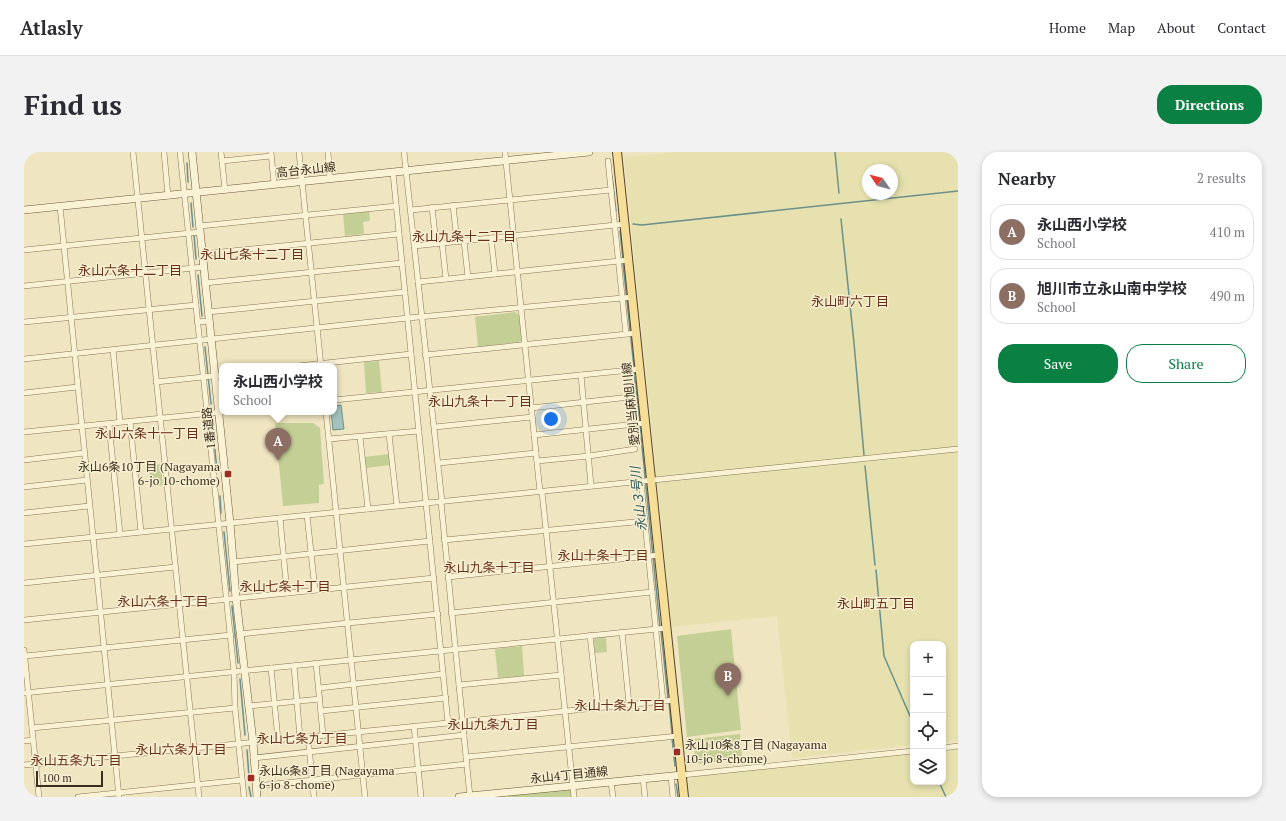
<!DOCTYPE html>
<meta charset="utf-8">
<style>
:root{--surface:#fff;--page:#f2f2f3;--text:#2b2b33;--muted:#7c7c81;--line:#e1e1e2;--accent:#0b8043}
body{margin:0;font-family:"PT Serif","Noto Sans JP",serif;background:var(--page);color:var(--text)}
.controls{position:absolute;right:12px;bottom:12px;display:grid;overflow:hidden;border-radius:8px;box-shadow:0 2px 6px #0003}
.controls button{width:36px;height:36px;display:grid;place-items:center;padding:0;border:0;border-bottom:1px solid var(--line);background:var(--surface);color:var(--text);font:20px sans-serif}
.compass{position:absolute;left:838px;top:12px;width:36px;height:36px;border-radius:50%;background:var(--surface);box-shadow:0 2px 6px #0003;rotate:305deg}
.scale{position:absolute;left:12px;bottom:10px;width:67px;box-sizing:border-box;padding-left:4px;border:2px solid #3a2d1d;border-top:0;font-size:11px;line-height:14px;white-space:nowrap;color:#3a2d1d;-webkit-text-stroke:3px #f7efd1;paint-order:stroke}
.you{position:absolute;left:527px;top:267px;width:14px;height:14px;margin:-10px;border:3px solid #fff;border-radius:50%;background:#1a73e8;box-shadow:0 0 0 6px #1a73e833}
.badge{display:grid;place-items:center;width:26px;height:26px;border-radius:50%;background:var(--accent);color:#fff;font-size:13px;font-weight:700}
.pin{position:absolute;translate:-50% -33px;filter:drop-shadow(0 1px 2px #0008)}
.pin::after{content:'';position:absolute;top:21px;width:14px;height:12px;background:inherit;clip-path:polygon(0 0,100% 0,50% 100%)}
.popup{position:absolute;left:195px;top:211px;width:118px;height:52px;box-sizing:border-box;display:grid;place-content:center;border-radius:8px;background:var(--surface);filter:drop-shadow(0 1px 3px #0005);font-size:13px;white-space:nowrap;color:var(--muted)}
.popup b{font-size:15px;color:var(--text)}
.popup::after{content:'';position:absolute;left:50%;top:100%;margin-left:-8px;border:8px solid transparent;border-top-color:var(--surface)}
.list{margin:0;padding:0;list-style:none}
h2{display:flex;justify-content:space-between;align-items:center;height:52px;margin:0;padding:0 16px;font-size:17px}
h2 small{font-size:13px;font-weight:400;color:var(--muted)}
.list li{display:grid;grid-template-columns:26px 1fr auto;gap:12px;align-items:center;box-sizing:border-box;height:56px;margin:0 8px 8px;padding:0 8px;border:1px solid var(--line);border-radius:16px}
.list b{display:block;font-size:15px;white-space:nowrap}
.list p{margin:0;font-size:13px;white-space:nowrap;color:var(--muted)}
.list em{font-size:13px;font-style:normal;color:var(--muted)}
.actions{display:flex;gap:8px;padding:12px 16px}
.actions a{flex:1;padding:9px 0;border:1px solid var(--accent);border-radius:16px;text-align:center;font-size:14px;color:var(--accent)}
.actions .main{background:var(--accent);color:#fff}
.icon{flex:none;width:22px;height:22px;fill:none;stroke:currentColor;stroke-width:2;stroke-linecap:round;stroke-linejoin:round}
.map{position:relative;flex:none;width:934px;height:645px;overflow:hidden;border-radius:16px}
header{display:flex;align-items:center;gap:24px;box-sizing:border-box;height:56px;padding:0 20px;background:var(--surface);border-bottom:1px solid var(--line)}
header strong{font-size:19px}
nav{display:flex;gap:22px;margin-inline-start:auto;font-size:14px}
.intro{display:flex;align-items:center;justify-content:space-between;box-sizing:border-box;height:96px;padding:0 24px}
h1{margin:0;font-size:28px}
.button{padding:10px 18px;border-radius:16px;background:var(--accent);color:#fff;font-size:14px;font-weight:700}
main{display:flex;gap:24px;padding:0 24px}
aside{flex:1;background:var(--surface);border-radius:16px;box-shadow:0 2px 6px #0003}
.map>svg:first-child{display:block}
.farmland{fill:#e6e1ae;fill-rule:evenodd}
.green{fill:#c4cf95}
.water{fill:#a4c2bc;stroke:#6b918a}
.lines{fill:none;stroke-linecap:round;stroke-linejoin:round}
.stream{stroke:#6b918a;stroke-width:1.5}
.street-casing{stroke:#8b7658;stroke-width:6}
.secondary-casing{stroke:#6d573b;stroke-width:8}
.primary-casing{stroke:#58442c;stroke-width:10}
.street{stroke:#faf2d5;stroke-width:5}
.secondary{stroke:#faf2d5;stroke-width:7}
.primary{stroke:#f5de97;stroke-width:8}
.poi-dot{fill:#9d2c25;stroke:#f7efd1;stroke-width:1.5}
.labels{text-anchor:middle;stroke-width:3;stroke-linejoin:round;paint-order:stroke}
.street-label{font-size:12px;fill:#3a2d1d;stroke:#f7efd1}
.poi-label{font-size:12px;fill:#3a2d1d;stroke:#f7efd1;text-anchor:start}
.neighbourhood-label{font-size:13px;fill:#69301a;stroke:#f7efd1}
.water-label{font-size:13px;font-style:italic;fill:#2b5a5a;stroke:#f7efd1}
</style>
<header>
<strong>Atlasly</strong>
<nav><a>Home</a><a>Map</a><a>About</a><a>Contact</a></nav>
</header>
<div class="intro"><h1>Find us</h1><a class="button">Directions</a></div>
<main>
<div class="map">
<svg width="934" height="645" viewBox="0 0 934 645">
<rect width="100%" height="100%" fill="#f0e5c1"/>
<g class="farmland">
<path d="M654,0h280v589l-15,1v-98h-30v101l-121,13 -15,-142 -105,11 -48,-470zM844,18h24v24h-24z"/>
<polygon points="934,597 934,645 665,645 664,630 669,624 889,602 889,630 919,630 919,599"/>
</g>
<g class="green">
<polygon points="345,59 346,69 339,70 340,82 321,84 319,62"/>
<polygon points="491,160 495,163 498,188 495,190 454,195 451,165"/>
<polygon points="355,209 358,240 342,241 340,210"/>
<polygon points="251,271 289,271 296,276 300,332 295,333 295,351 259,354"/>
<polygon points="365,302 366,313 342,316 341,305"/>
<polygon points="137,312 139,333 127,335 125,314"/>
<polygon points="707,477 717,578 663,585 653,484"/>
<polygon points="582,485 583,500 571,501 570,489 571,486"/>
<polygon points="498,494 500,524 474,526 471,497"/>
<polygon points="716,582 718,606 672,612 669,587"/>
<polygon points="548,633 550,645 484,645 483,640"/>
</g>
<polygon class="water" points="317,253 320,277 309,278 307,260 310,260 310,254"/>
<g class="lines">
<g class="stream">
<polyline points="811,0 815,41"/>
<polyline points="163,11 164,30"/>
<polyline points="588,24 592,59"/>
<polyline points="167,51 169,75"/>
<polyline points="817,67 830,191 840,303"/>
<polyline points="609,72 618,73 934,39"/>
<polyline points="596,79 599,107"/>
<polyline points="170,83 172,107"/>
<polyline points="599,111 610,216"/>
<polyline points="174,123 178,164"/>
<polyline points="181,195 187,252"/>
<polyline points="610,220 616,270"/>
<polyline points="188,269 193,318"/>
<polyline points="616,274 636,475"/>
<polyline points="841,314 851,413"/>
<polyline points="196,344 197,361"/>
<polyline points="200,380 206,439"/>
<polyline points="852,418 860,504 889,571"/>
<polyline points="208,454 214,511"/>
<polyline points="637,479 644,546"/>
<polyline points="216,527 221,583"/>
<polyline points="645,550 648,582"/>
<polyline points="648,586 651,614"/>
<polyline points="223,598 225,625"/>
<polyline points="915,630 922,645"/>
<polyline points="652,632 654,645"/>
<polyline points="225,635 227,645"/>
</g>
<defs>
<g id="street">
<polyline points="109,0 175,645"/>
<polyline points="140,0 144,44"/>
<polyline points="156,0 210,520 211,556 220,645"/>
<polyline points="197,0 201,38"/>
<polyline points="247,0 250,32"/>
<polyline points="275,0 297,214"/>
<polyline points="304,0 306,27"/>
<polyline points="380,0 418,350"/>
<polyline points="481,0 516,340"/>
<polyline points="198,9 247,4"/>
<polyline points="584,9 602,182"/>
<polyline points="369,21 424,571 650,548"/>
<polyline points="429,53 433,90"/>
<polyline points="36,54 95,645"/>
<polyline points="408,55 412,92"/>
<polyline points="387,58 587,38"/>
<polyline points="176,74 372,54"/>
<polyline points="467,86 471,122"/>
<polyline points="440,89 444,125"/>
<polyline points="418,91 422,127"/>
<polyline points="390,94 601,72"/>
<polyline points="0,98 176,80"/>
<polyline points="178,102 375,82"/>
<polyline points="394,130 605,108"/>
<polyline points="181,131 378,111"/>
<polyline points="0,134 179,115"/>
<polyline points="184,160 381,140"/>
<polyline points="0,170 172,153"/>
<polyline points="173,170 185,169"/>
<polyline points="89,198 96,270"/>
<polyline points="401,203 613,181"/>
<polyline points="0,207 384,166 609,145"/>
<polyline points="274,214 387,202"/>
<polyline points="557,223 567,334"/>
<polyline points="132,230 198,223"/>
<polyline points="0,241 53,235"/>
<polyline points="310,248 616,217"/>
<polyline points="507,256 606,245"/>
<polyline points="302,260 341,645"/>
<polyline points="106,269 117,380"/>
<polyline points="85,272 96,382"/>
<polyline points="411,275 508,265"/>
<polyline points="0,280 198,260"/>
<polyline points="365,282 373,354"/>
<polyline points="510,283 621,271"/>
<polyline points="336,285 344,357"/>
<polyline points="305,287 395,279"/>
<polyline points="0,308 60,301"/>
<polyline points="513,309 565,304 611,297"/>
<polyline points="415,311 512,301"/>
<path d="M617,330c7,73 15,146 22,219"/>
<polyline points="0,335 63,328"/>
<polyline points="518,340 550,645"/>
<polyline points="417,350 446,645"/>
<polyline points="0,361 65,354"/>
<polyline points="283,363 291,438"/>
<polyline points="256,366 263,441"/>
<polyline points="420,388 621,369"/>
<polyline points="0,392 934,297"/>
<polyline points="209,410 406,389"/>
<polyline points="424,425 635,403"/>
<polyline points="0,431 151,415"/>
<polyline points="427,461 628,440"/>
<polyline points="0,468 410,426"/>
<polyline points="598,480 605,552"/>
<polyline points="216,482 414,462"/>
<polyline points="566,483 574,556"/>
<polyline points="0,498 15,645"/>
<polyline points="1,504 207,483"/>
<polyline points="292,511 299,583"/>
<polyline points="270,514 276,586"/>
<polyline points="247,516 254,588"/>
<polyline points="435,533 537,523"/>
<polyline points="295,536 419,522"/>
<polyline points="0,541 643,476"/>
<polyline points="225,554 296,547"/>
<polyline points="297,559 422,546"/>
<polyline points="390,574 397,645"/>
<polyline points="8,576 211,556"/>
<polyline points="284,585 290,645"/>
<polyline points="0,589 9,588"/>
<polyline points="919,596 934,594"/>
<polyline points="442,605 654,584"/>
<polyline points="229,606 440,583"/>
<polyline points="0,613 424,571"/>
<polyline points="658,623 889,599"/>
<polyline points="647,624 649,645"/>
<polyline points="619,626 621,645"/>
<polyline points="587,630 589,645"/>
<polyline points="232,634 443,612"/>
<polyline points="54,645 218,628"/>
</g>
<g id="secondary">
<polyline points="168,0 206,371 212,446 229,590 233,645"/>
<polyline points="0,58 565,0"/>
<polyline points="435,645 658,623"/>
</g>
<polyline id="primary" points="593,0 660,645"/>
</defs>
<use href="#street" class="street-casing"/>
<use href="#secondary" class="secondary-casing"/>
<use href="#primary" class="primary-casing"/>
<use href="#street" class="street"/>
<use href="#secondary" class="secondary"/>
<use href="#primary" class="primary"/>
</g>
<g class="poi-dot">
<rect x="200" y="318" width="8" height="8" rx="2"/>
<rect x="649" y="596" width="8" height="8" rx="2"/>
<rect x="223" y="622" width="8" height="8" rx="2"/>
</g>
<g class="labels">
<g class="street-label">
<text transform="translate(282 18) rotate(-6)" y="4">高台永山線</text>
<text transform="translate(607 252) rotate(-96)" y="4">愛別当麻旭川線</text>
<text transform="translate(185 276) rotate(-96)" y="4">1番道路</text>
<text transform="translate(545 623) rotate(-6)" y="4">永山4丁目通線</text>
</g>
<g class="poi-label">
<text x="196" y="319" text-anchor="end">永山6条10丁目 (Nagayama<tspan x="196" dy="14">6-jo 10-chome)</tspan></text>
<text x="661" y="597">永山10条8丁目 (Nagayama<tspan x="661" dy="14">10-jo 8-chome)</tspan></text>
<text x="235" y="623">永山6条8丁目 (Nagayama<tspan x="235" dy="14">6-jo 8-chome)</tspan></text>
</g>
<g class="neighbourhood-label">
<text x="440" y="89">永山九条十二丁目</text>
<text x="228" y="107">永山七条十二丁目</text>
<text x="106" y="123">永山六条十二丁目</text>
<text x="826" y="154">永山町六丁目</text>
<text x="456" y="254">永山九条十一丁目</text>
<text x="123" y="286">永山六条十一丁目</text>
<text x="579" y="408">永山十条十丁目</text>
<text x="465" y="420">永山九条十丁目</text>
<text x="261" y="439">永山七条十丁目</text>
<text x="139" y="454">永山六条十丁目</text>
<text x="852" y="456">永山町五丁目</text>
<text x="596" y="558">永山十条九丁目</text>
<text x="469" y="577">永山九条九丁目</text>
<text x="278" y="591">永山七条九丁目</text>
<text x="157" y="602">永山六条九丁目</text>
<text x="52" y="613">永山五条九丁目</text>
</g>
<g class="water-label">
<text transform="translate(614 347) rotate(-96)" y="5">永山３号川</text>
</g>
</g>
</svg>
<div class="controls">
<button>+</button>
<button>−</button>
<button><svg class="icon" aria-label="locate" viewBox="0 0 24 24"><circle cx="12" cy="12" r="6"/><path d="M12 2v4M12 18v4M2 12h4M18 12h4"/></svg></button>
<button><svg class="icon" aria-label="layers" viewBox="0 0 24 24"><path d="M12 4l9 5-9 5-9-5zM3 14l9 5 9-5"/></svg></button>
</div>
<svg class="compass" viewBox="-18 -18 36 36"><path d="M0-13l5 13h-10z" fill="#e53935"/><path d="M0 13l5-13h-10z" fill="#7c7c81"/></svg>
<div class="scale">100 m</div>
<div class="you"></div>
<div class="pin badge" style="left:254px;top:309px;background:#8d6e63">A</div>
<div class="popup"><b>永山西小学校</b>School</div>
<div class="pin badge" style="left:704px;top:544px;background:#8d6e63">B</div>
</div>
<aside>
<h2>Nearby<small>2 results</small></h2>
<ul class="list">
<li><span class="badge" style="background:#8d6e63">A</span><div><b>永山西小学校</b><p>School</p></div><em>410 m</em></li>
<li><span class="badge" style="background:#8d6e63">B</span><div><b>旭川市立永山南中学校</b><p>School</p></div><em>490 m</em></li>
</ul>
<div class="actions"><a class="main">Save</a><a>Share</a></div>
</aside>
</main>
